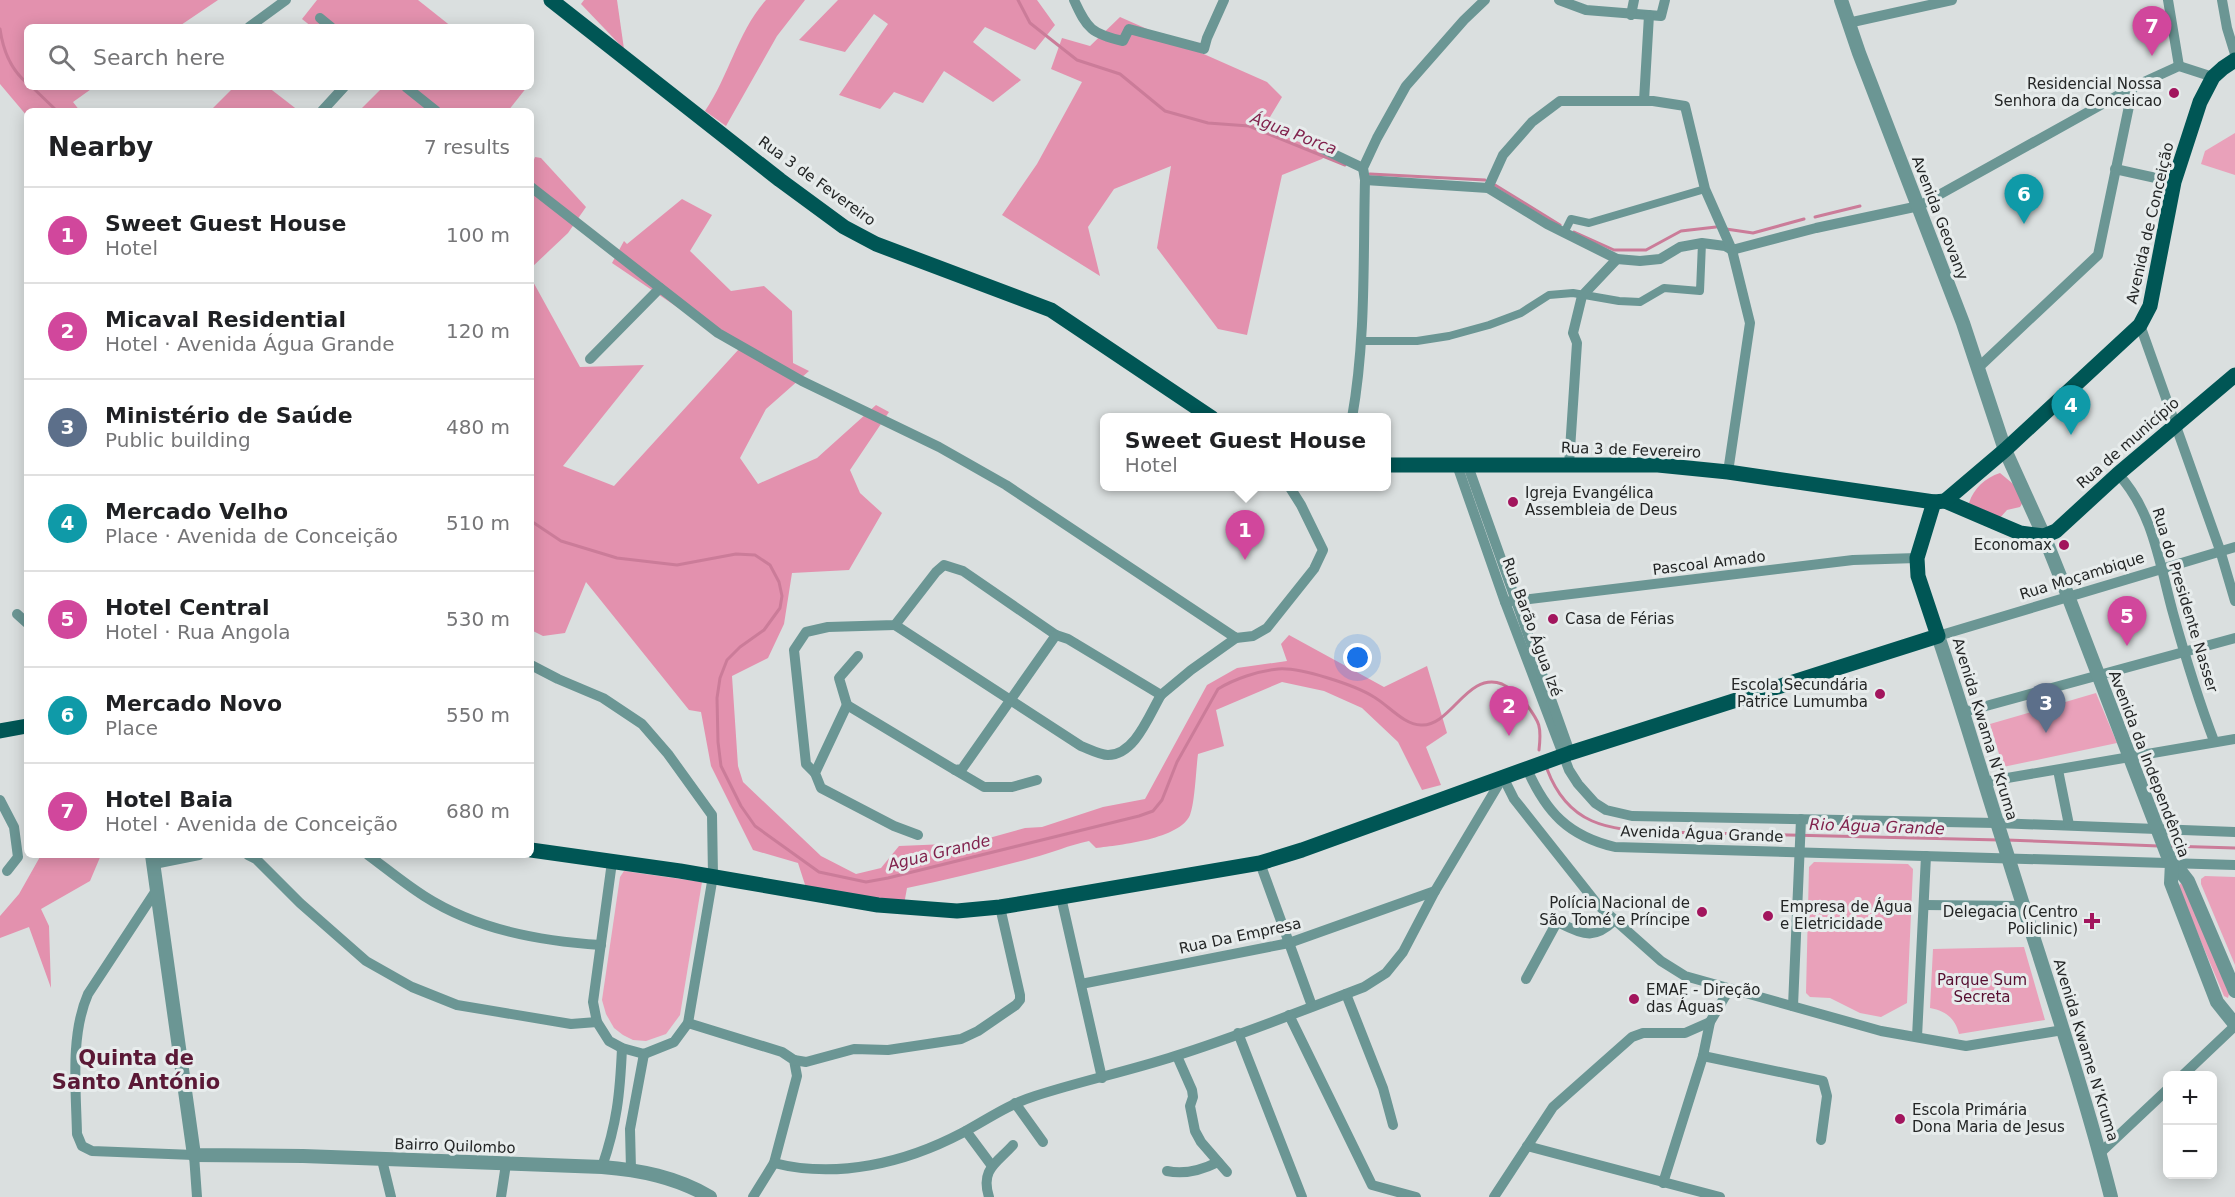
<!DOCTYPE html>
<meta charset="utf-8">
<style>
:root{--surface:#fff;--page:#f6f6f6;--text:#202124;--muted:#757577;--line:#e0e0e0;--accent:#111827}
body{margin:0;font-family:"DejaVu Sans",sans-serif;background:var(--page);color:var(--text)}
.controls{position:absolute;right:18px;bottom:18px;display:grid;overflow:hidden;border-radius:9px;box-shadow:0 3px 15px #0003}
.controls button{width:54px;height:54px;display:grid;place-items:center;padding:0;border:0;border-bottom:2px solid var(--line);background:var(--surface);color:var(--text);font:30px sans-serif}
.you{position:absolute;left:1358px;top:658px;width:21px;height:21px;margin:-15px;border:4px solid #fff;border-radius:50%;background:#1a73e8;box-shadow:0 0 0 9px #1a73e833}
.badge{display:grid;place-items:center;width:39px;height:39px;border-radius:50%;background:var(--accent);color:#fff;font-size:20px;font-weight:700}
.pin{position:absolute;translate:-50% -50px;filter:drop-shadow(0 2px 3px #0008)}
.pin::after{content:'';position:absolute;top:32px;width:21px;height:18px;background:inherit;clip-path:polygon(0 0,100% 0,50% 100%)}
.popup{position:absolute;left:1100px;top:413px;width:291px;height:78px;box-sizing:border-box;display:grid;place-content:center;border-radius:9px;background:var(--surface);filter:drop-shadow(0 2px 4px #0005);font-size:20px;white-space:nowrap;color:var(--muted)}
.popup b{font-size:22px;color:var(--text)}
.popup::after{content:'';position:absolute;left:50%;top:100%;margin-left:-12px;border:12px solid transparent;border-top-color:var(--surface)}
.list{margin:0;padding:0;list-style:none}
h2{display:flex;justify-content:space-between;align-items:center;height:78px;margin:0;padding:0 24px;font-size:26px}
h2 small{font-size:20px;font-weight:400;color:var(--muted)}
.list li{display:grid;grid-template-columns:39px 1fr auto;gap:18px;align-items:center;box-sizing:border-box;height:96px;padding:0 24px;border-top:2px solid var(--line)}
.list b{display:block;font-size:22px;white-space:nowrap}
.list p{margin:0;font-size:20px;white-space:nowrap;color:var(--muted)}
.list em{font-size:20px;font-style:normal;color:var(--muted)}
.icon{flex:none;width:33px;height:33px;fill:none;stroke:currentColor;stroke-width:2;stroke-linecap:round;stroke-linejoin:round}
.map{position:relative;flex:none;width:2235px;height:1197px;overflow:hidden}
.search{position:absolute;background:var(--surface);box-shadow:0 3px 15px #0003;left:24px;top:24px;width:510px;height:66px;display:flex;align-items:center;gap:15px;box-sizing:border-box;padding:0 21px;border-radius:9px;color:var(--muted);font-size:22px}
.panel{position:absolute;background:var(--surface);box-shadow:0 3px 15px #0003;left:24px;top:108px;width:510px;height:750px;border-radius:9px}
.map>svg:first-child{display:block}
.green{fill:#e9a1ba}
.forest{fill:#e391ae}
.lines{fill:none;stroke-linecap:round;stroke-linejoin:round}
.stream{stroke:#cb7c99;stroke-width:3}
.pedestrian{stroke:#6b9694;stroke-width:8}
.minor{stroke:#6b9694;stroke-width:10}
.tertiary{stroke:#6b9694;stroke-width:14}
.primary{stroke:#005655;stroke-width:15}
.poi-dot{fill:#a2155d;stroke:#e7ecec;stroke-width:2}
.labels{text-anchor:middle;stroke-width:6;stroke-linejoin:round;paint-order:stroke}
.poi-label{font-size:15px;fill:#242626;stroke:#e7ecec;text-anchor:end}
.street-label{font-size:15px;fill:#242626;stroke:#e7ecec}
.park-label{font-size:15px;fill:#570f31;stroke:#e7ecec}
.water-label{font-size:16px;font-style:italic;fill:#81224d;stroke:#e7ecec}
.district-label{font-size:21px;font-weight:bold;fill:#5b1936;stroke:#e7ecec}
</style>
<div class="map">
<svg width="2235" height="1197" viewBox="0 0 2235 1197">
<rect width="100%" height="100%" fill="#dadfdf"/>
<g class="green">
<polygon points="2235,133 2235,175 2201,164 2205,151"/>
<polygon points="2096,693 2117,743 2003,767 1990,724"/>
<polygon points="1814,862 1908,864 1913,869 1907,1003 1881,1017 1860,1013 1830,998 1810,997 1806,993 1809,867"/>
<polygon points="624,871 702,882 680,1015 666,1034 646,1041 633,1040 623,1035 614,1028 606,1014 602,1000 620,877"/>
<polygon points="2205,876 2235,877 2235,965 2201,884 2201,879"/>
<polygon points="2181,883 2184,884 2229,994 2228,998 2224,996 2178,887"/>
<path d="M2024,947l21,73 -86,14c-4,-16 -13,-23 -29,-26l3,-59z"/>
</g>
<g class="forest">
<polygon points="0,0 218,0 178,27 27,27 27,87 94,87 73,102 80,111 27,111 27,116 0,84"/>
<polygon points="317,0 418,0 452,27 312,27 302,19"/>
<polygon points="584,0 617,0 624,49 581,4"/>
<path d="M766,0h39l-28,36 -51,90 -21,-15c24,-35 33,-80 61,-111z"/>
<polygon points="838,0 1037,0 1055,25 1035,50 985,27 973,42 1021,80 993,102 944,71 923,103 894,92 880,109 839,95 888,24 874,14 845,52 799,40"/>
<polygon points="1120,17 1267,82 1282,97 1264,127 1327,154 1322,159 1282,175 1247,335 1218,329 1157,248 1171,166 1114,189 1088,227 1100,276 1002,215 1037,164 1082,82 1051,69 1062,38 1090,46"/>
<polygon points="234,87 268,87 299,111 210,111"/>
<polygon points="383,87 527,87 508,111 359,111"/>
<polygon points="535,157 541,158 586,207 568,233 531,268 531,168"/>
<path d="M682,199l30,16 -22,36 41,40 33,-5 28,25 1,52 16,8 -43,38 -26,49 18,26 59,-26 59,-53 13,7 -39,58 10,23 22,20 -33,57 -57,3 -8,51 -16,34 -36,18 6,90 5,16 78,74 35,18 25,-6 18,-22 72,-3 54,-15 17,-1 61,-20 42,-8 62,-114 30,-17 50,-7 -6,-17 8,-9 95,52 43,-21 20,67 -21,14 15,38 -19,5 -24,-48 -36,-34 -38,-17 -42,-9 -66,28 8,36 -26,8c-2,15 -3,48 -8,61 -10,24 -70,30 -94,33l-7,-7c-20,4 -37,12 -57,17 -41,11 -83,21 -125,30l-4,22 -93,-10 -12,-37 -45,-13 -42,-84 -10,-54 -12,-2 -103,-128 -21,51 -22,3 -12,-6v-352l49,89 64,-2 -81,101 51,20 125,-137 -127,-86 12,-22 3,3z"/>
<path d="M2000,473l18,15 5,14 -3,5 -13,3 -9,10 -29,-17c5,-15 16,-25 31,-30z"/>
<polygon points="41,855 101,855 90,881 41,909 49,926 51,988 29,927 0,938 0,916 19,894"/>
</g>
<g class="lines">
<g class="stream">
<polyline points="1018,0 1030,23 1077,60 1120,74 1165,111 1208,123 1249,126 1345,165"/>
<path d="M0,29c3,21 10,40 27,54"/>
<polyline points="32,87 57,111"/>
<polyline points="1370,174 1485,180"/>
<polyline points="1495,185 1560,225"/>
<polyline points="1815,217 1860,206"/>
<polyline points="1726,229 1753,233 1804,219"/>
<polyline points="1574,232 1614,250 1646,250 1681,231 1716,227"/>
<path d="M531,521l30,20 56,17 60,7 59,-11 19,1 15,10 9,17 3,14 -2,12 -16,22 -24,17 -13,13 -7,18 -3,20 1,44 3,24 20,40 14,20 64,46 47,10 22,-4 251,-62 14,-5 9,-11 15,-38 41,-73c16,-10 40,-18 60,-20 22,-2 77,16 96,28 14,8 30,28 47,28 30,2 46,-54 81,-41 8,4 17,9 22,17 15,21 18,23 15,49"/>
<path d="M1547,769c21,56 60,61 114,63l339,8"/>
<polyline points="2006,840 2159,846"/>
<polyline points="2168,846 2235,848"/>
</g>
<g class="pedestrian">
<polyline points="1564,233 1571,219 1589,223 1705,189"/>
<polyline points="1361,341 1417,341 1449,336 1489,325 1521,313 1549,295 1573,293 1619,301 1640,302 1664,288 1700,291 1702,243"/>
</g>
<g class="minor">
<path d="M1074,0c13,29 18,34 49,41l6,-12 75,20 3,-11 17,-38"/>
<polyline points="1559,0 1586,10 1661,16 1665,0"/>
<polyline points="2168,0 2179,66"/>
<polyline points="2222,0 2227,28 2235,54"/>
<polyline points="1631,15 1634,0"/>
<polyline points="320,18 331,27"/>
<polyline points="1848,23 1952,0"/>
<polyline points="249,27 286,0"/>
<polyline points="406,87 436,111"/>
<polyline points="1644,101 1649,15"/>
<polyline points="322,111 344,87"/>
<polyline points="1323,149 1363,168"/>
<polyline points="2115,169 2174,182"/>
<polyline points="1365,180 1488,188 1547,224 1617,259 1640,261 1660,259 1680,247 1702,243 1725,246 1732,250 1816,228 1919,206 2133,87 2179,66 2213,77"/>
<polyline points="531,187 718,333 802,381 939,447 1006,485 1236,638 1253,636 1267,628 1314,569 1323,550 1301,505 1289,486"/>
<polyline points="1488,188 1503,155 1532,122 1560,101 1653,101 1685,106 1705,189 1732,250 1750,323 1728,472"/>
<polyline points="2140,325 2220,550 2235,601"/>
<polyline points="590,359 660,288"/>
<polyline points="1979,367 2098,255 2133,87"/>
<path d="M1352,418c14,-78 11,-159 13,-238l-2,-12 14,-30 29,-52 58,-66 21,-20"/>
<polyline points="1457,465 1505,602 1569,770 1578,784 1595,803 1606,810 1632,816 1996,823 2235,832"/>
<polyline points="1569,465 1577,343 1573,333 1582,296 1617,259"/>
<polyline points="1468,466 1568,747"/>
<path d="M2118,474c35,37 42,92 55,139 12,43 25,86 41,128"/>
<polyline points="1505,602 1853,560 1917,558"/>
<polyline points="17,614 27,623"/>
<path d="M895,625l186,121c8,3 19,9 27,9 27,0 41,-40 53,-60"/>
<polyline points="1938,636 2235,547"/>
<polyline points="531,665 558,679 603,698 642,724 668,754 712,815 713,876 688,1023 674,1042 644,1054 622,1048 609,1041 597,1022 593,1002 612,862"/>
<polyline points="847,705 839,678 858,656"/>
<polyline points="1964,712 2235,638"/>
<path d="M1527,769c19,43 41,67 88,78l620,18"/>
<polyline points="955,770 984,787 1012,787 1037,780"/>
<polyline points="2058,770 2069,825"/>
<polyline points="815,773 806,764 794,650 806,632 828,627 895,625 936,572 944,565 963,571 1056,635"/>
<polyline points="1503,777 1514,799 1598,905 1661,961 1685,976 1881,1031 1966,1046 2063,1030"/>
<polyline points="1984,782 2235,739"/>
<polyline points="0,800 14,827 18,857 7,871"/>
<polyline points="918,835 894,826 821,788 815,773 847,705 955,770 962,769 1056,635 1068,639 1161,695 1191,670 1236,638"/>
<polyline points="248,855 256,859 300,903 366,961 412,987 457,1005 571,1024 597,1022"/>
<path d="M368,855c19,14 37,29 56,41 53,34 116,45 177,49"/>
<polyline points="1260,863 1312,1006"/>
<polyline points="154,864 199,855"/>
<path d="M157,889l-69,105c-18,41 -12,95 -11,140l5,12 10,5 102,4 3,42"/>
<polyline points="1061,897 1102,1078"/>
<polyline points="1924,905 2024,906"/>
<path d="M1526,979l31,-57c25,11 35,20 58,-2"/>
<polyline points="1081,984 1289,943 1435,891"/>
<polyline points="1346,994 1383,1088 1393,1125"/>
<polyline points="1793,1006 1801,819"/>
<polyline points="1289,1015 1372,1185 1416,1197"/>
<polyline points="688,1023 782,1052 794,1060 797,1076 774,1163 753,1197"/>
<polyline points="1238,1033 1302,1197"/>
<polyline points="1917,1037 1926,856"/>
<polyline points="1177,1056 1192,1090 1193,1097 1190,1106 1195,1131 1201,1142 1227,1172"/>
<polyline points="1703,1056 1823,1081 1827,1096 1821,1140"/>
<polyline points="794,1060 806,1062 854,1049 888,1050 961,1039 978,1031 1016,1005 1020,1000 1020,995 1000,907"/>
<polyline points="2182,1076 2235,1026"/>
<polyline points="1015,1103 1043,1142"/>
<polyline points="966,1131 992,1166"/>
<polyline points="1527,1146 1720,1197"/>
<polyline points="2100,1153 2168,1089"/>
<polyline points="382,1160 391,1197"/>
<path d="M774,1163c63,16 131,0 188,-30 24,-13 47,-29 73,-37 46,-15 94,-25 140,-40 64,-20 126,-45 189,-69l22,-14 17,-21 32,-61 68,-114"/>
<path d="M602,1167c15,-44 18,-73 20,-119"/>
<polyline points="631,1169 630,1129 644,1054"/>
<path d="M1167,1171c18,4 35,-1 51,-9"/>
<polyline points="1663,1183 1703,1056 1710,1022 1730,988"/>
<polyline points="501,1197 506,1164"/>
<path d="M989,1197c-9,-28 8,-34 24,-52"/>
<polyline points="1494,1197 1553,1107 1632,1037 1643,1033 1685,1033 1710,1022"/>
</g>
<g class="tertiary">
<polyline points="1841,0 1859,53 1963,323 2005,450 2044,536 2068,596 2167,854 2188,881 2235,991"/>
<path d="M1938,636c25,73 46,147 70,221 35,113 74,225 103,340"/>
<path d="M152,855l42,300 109,1 299,11c38,3 74,10 108,30"/>
<polyline points="2172,862 2171,883 2217,1002 2233,1022"/>
</g>
<g class="primary">
<polyline points="551,0 780,180 844,227 876,244 1051,310 1212,418"/>
<polyline points="1386,465 1658,465 1728,472 1934,502 1945,501 2020,533 2044,536 2056,531 2118,474 2235,375"/>
<polyline points="1945,501 2005,450 2140,325 2150,306 2174,182 2200,102 2213,77 2223,68 2235,60"/>
<polyline points="0,731 27,726"/>
<polyline points="531,850 680,871 878,905 957,911 1000,907 1061,897 1260,863 1302,850 1570,753 1938,636 1918,576 1917,558 1934,502"/>
</g>
</g>
<g class="poi-dot">
<circle cx="2174" cy="93" r="6"/>
<circle cx="1513" cy="502" r="6"/>
<circle cx="2064" cy="545" r="6"/>
<circle cx="1553" cy="619" r="6"/>
<circle cx="1880" cy="694" r="6"/>
<circle cx="1702" cy="912" r="6"/>
<circle cx="1768" cy="916" r="6"/>
<path d="M2089 912h6v6h6v6h-6v6h-6v-6h-6v-6h6z"/>
<circle cx="1634" cy="999" r="6"/>
<circle cx="1900" cy="1119" r="6"/>
</g>
<g class="labels">
<g class="poi-label">
<text x="2162" y="89">Residencial Nossa<tspan x="2162" dy="17">Senhora da Conceicao</tspan></text>
<text x="1525" y="498" text-anchor="start">Igreja Evangélica<tspan x="1525" dy="17">Assembleia de Deus</tspan></text>
<text x="2052" y="550">Economax</text>
<text x="1565" y="624" text-anchor="start">Casa de Férias</text>
<text x="1868" y="690">Escola Secundária<tspan x="1868" dy="17">Patrice Lumumba</tspan></text>
<text x="1690" y="908">Polícia Nacional de<tspan x="1690" dy="17">São Tomé e Príncipe</tspan></text>
<text x="1780" y="912" text-anchor="start">Empresa de Água<tspan x="1780" dy="17">e Eletricidade</tspan></text>
<text x="2078" y="917">Delegacia (Centro<tspan x="2078" dy="17">Policlinic)</tspan></text>
<text x="1646" y="995" text-anchor="start">EMAE - Direção<tspan x="1646" dy="17">das Águas</tspan></text>
<text x="1912" y="1115" text-anchor="start">Escola Primária<tspan x="1912" dy="17">Dona Maria de Jesus</tspan></text>
</g>
<g class="street-label">
<text transform="translate(817 181) rotate(36)" y="5">Rua 3 de Fevereiro</text>
<text transform="translate(1940 218) rotate(69)" y="5">Avenida Geovany</text>
<text transform="translate(2150 223) rotate(-77)" y="5">Avenida de Conceição</text>
<text transform="translate(2128 443) rotate(-41)" y="5">Rua de município</text>
<text transform="translate(1631 450) rotate(2)" y="5">Rua 3 de Fevereiro</text>
<text transform="translate(1709 563) rotate(-7)" y="5">Pascoal Amado</text>
<text transform="translate(2082 576) rotate(-17)" y="5">Rua Moçambique</text>
<text transform="translate(2185 600) rotate(73)" y="5">Rua do Presidente Nasser</text>
<text transform="translate(1532 627) rotate(70)" y="5">Rua Barão Água Izé</text>
<text transform="translate(1985 729) rotate(73)" y="5">Avenida Kwama N’Kruma</text>
<text transform="translate(2149 764) rotate(69)" y="5">Avenida da Independência</text>
<text transform="translate(1702 834) rotate(2)" y="5">Avenida Água Grande</text>
<text transform="translate(1240 936) rotate(-12)" y="5">Rua Da Empresa</text>
<text transform="translate(2086 1050) rotate(73)" y="5">Avenida Kwame N’Kruma</text>
<text transform="translate(455 1146) rotate(2)" y="5">Bairro Quilombo</text>
</g>
<g class="park-label">
<text x="1982" y="985">Parque Sum<tspan x="1982" dy="17">Secreta</tspan></text>
</g>
<g class="water-label">
<text transform="translate(1294 133) rotate(21)" y="6">Água Porca</text>
<text transform="translate(1877 826) rotate(2)" y="6">Rio Água Grande</text>
<text transform="translate(939 852) rotate(-14)" y="6">Agua Grande</text>
</g>
<g class="district-label">
<text x="136" y="1065">Quinta de<tspan x="136" dy="24">Santo António</tspan></text>
</g>
</g>
</svg>
<div class="controls">
<button>+</button>
<button>−</button>
</div>
<div class="you"></div>
<div class="pin badge" style="left:1245px;top:560px;background:#d1479c">1</div>
<div class="popup"><b>Sweet Guest House</b>Hotel</div>
<div class="pin badge" style="left:1509px;top:736px;background:#d1479c">2</div>
<div class="pin badge" style="left:2046px;top:733px;background:#5c6f8a">3</div>
<div class="pin badge" style="left:2071px;top:435px;background:#0f9aa8">4</div>
<div class="pin badge" style="left:2127px;top:646px;background:#d1479c">5</div>
<div class="pin badge" style="left:2024px;top:224px;background:#0f9aa8">6</div>
<div class="pin badge" style="left:2152px;top:56px;background:#d1479c">7</div>
<div class="search"><svg class="icon" aria-label="search" viewBox="0 0 24 24"><circle cx="10" cy="10" r="6"/><path d="M15 15l6 6"/></svg>Search here</div>
<section class="panel">
<h2>Nearby<small>7 results</small></h2>
<ul class="list">
<li><span class="badge" style="background:#d1479c">1</span><div><b>Sweet Guest House</b><p>Hotel</p></div><em>100 m</em></li>
<li><span class="badge" style="background:#d1479c">2</span><div><b>Micaval Residential</b><p>Hotel · Avenida Água Grande</p></div><em>120 m</em></li>
<li><span class="badge" style="background:#5c6f8a">3</span><div><b>Ministério de Saúde</b><p>Public building</p></div><em>480 m</em></li>
<li><span class="badge" style="background:#0f9aa8">4</span><div><b>Mercado Velho</b><p>Place · Avenida de Conceição</p></div><em>510 m</em></li>
<li><span class="badge" style="background:#d1479c">5</span><div><b>Hotel Central</b><p>Hotel · Rua Angola</p></div><em>530 m</em></li>
<li><span class="badge" style="background:#0f9aa8">6</span><div><b>Mercado Novo</b><p>Place</p></div><em>550 m</em></li>
<li><span class="badge" style="background:#d1479c">7</span><div><b>Hotel Baia</b><p>Hotel · Avenida de Conceição</p></div><em>680 m</em></li>
</ul>
</section>
</div>
